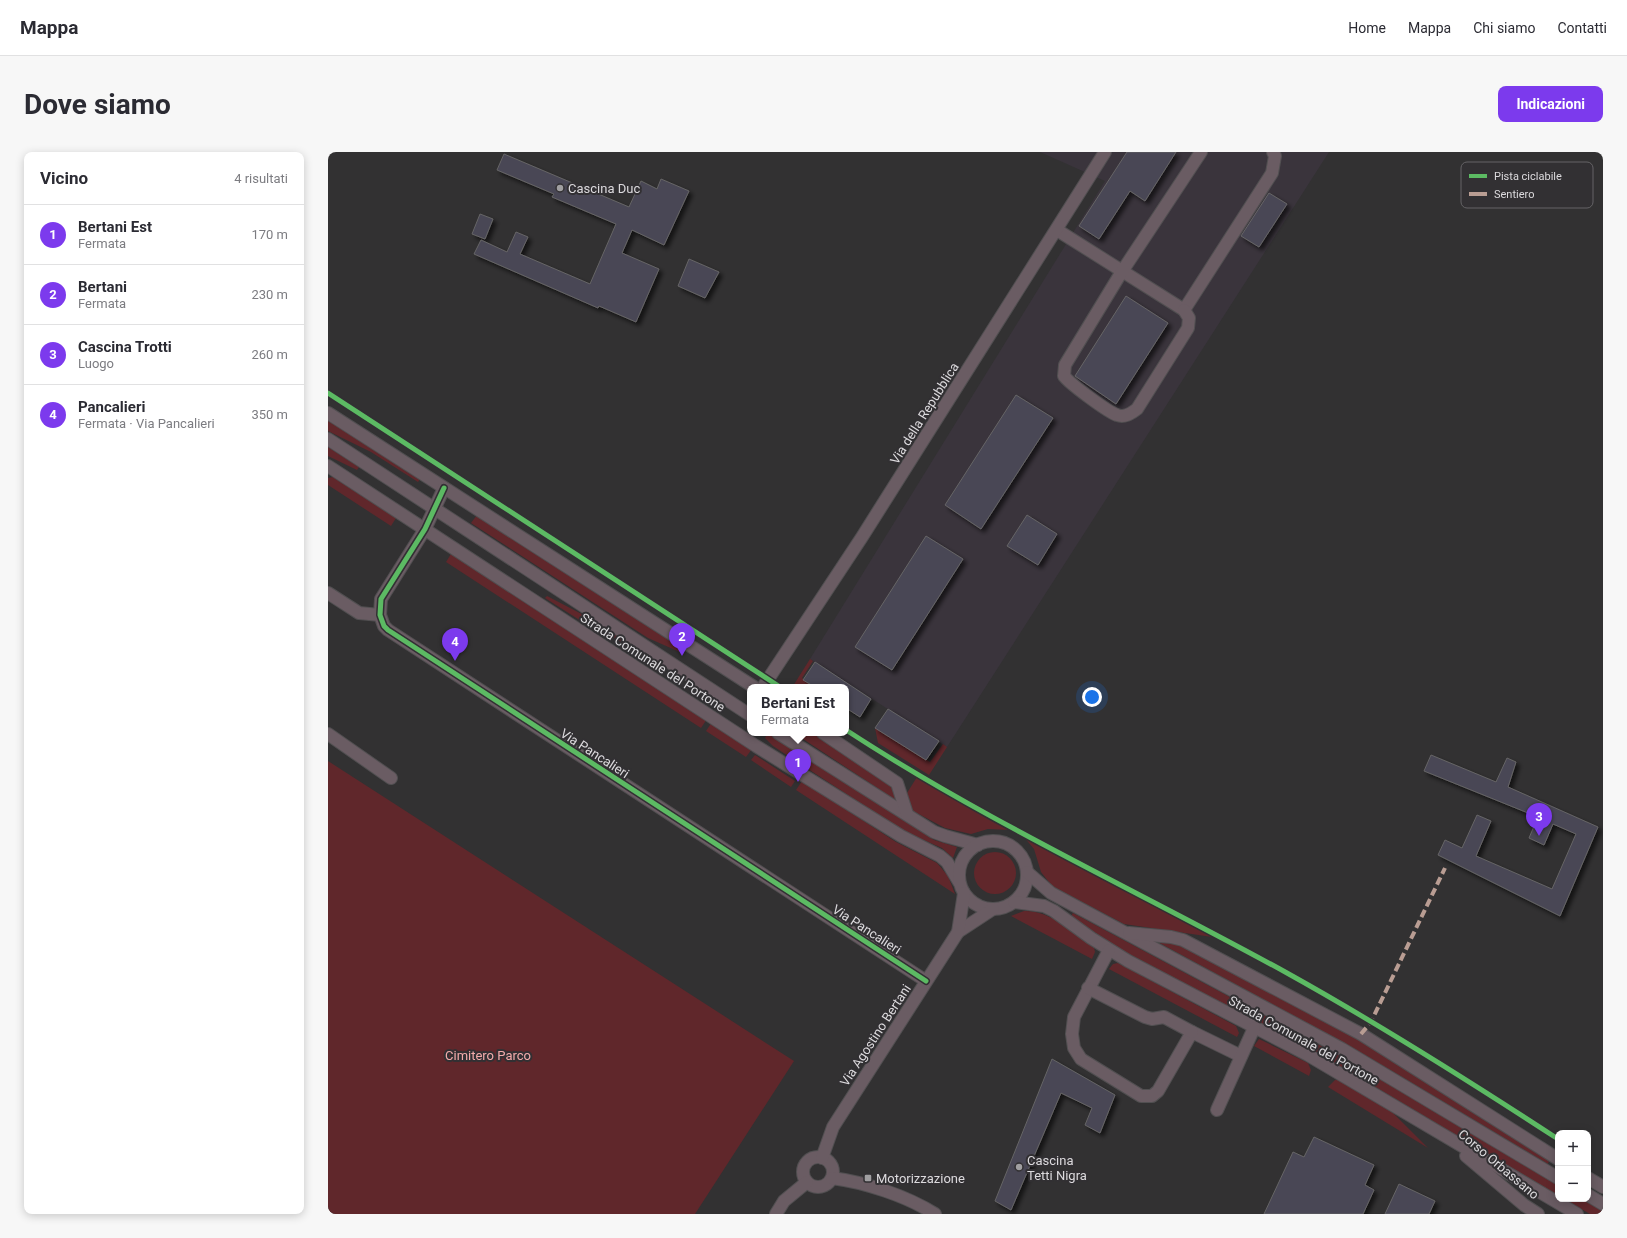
<!DOCTYPE html>
<html lang="it">
<meta charset="utf-8">
<style>
:root{--surface:#fff;--page:#f7f7f7;--text:#2b2b33;--muted:#7c7c81;--line:#e1e1e2;--accent:#7c3aed}
body{margin:0;font-family:Roboto,sans-serif;background:var(--page);color:var(--text)}
.controls{position:absolute;right:12px;bottom:12px;display:grid;overflow:hidden;border-radius:8px;box-shadow:0 2px 10px #0003}
.controls button{width:36px;height:36px;display:grid;place-items:center;padding:0;border:0;border-bottom:1px solid var(--line);background:var(--surface);color:var(--text);font:20px sans-serif}
.you{position:absolute;left:764px;top:545px;width:14px;height:14px;margin:-10px;border:3px solid #fff;border-radius:50%;background:#1a73e8;box-shadow:0 0 0 6px #1a73e833}
.badge{display:grid;place-items:center;width:26px;height:26px;border-radius:50%;background:var(--accent);color:#fff;font-size:13px;font-weight:700}
.pin{position:absolute;translate:-50% -33px;filter:drop-shadow(0 1px 2px #0008)}
.pin::after{content:'';position:absolute;top:21px;width:14px;height:12px;background:inherit;clip-path:polygon(0 0,100% 0,50% 100%)}
.popup{position:absolute;left:419px;top:532px;width:102px;height:52px;box-sizing:border-box;display:grid;place-content:center;border-radius:8px;background:var(--surface);filter:drop-shadow(0 1px 3px #0005);font-size:13px;white-space:nowrap;color:var(--muted)}
.popup b{font-size:15px;color:var(--text)}
.popup::after{content:'';position:absolute;left:50%;top:100%;margin-left:-8px;border:8px solid transparent;border-top-color:var(--surface)}
.list{margin:0;padding:0;list-style:none}
h2{display:flex;justify-content:space-between;align-items:center;height:52px;margin:0;padding:0 16px;font-size:17px}
h2 small{font-size:13px;font-weight:400;color:var(--muted)}
.list li{display:grid;grid-template-columns:26px 1fr auto;gap:12px;align-items:center;box-sizing:border-box;height:60px;padding:0 16px;border-top:1px solid var(--line)}
.list b{display:block;font-size:15px;white-space:nowrap}
.list p{margin:0;font-size:13px;white-space:nowrap;color:var(--muted)}
.list em{font-size:13px;font-style:normal;color:var(--muted)}
.map{position:relative;flex:none;width:1275px;height:1062px;overflow:hidden;border-radius:8px}
header{display:flex;align-items:center;gap:24px;box-sizing:border-box;height:56px;padding:0 20px;background:var(--surface);border-bottom:1px solid var(--line)}
header strong{font-size:19px}
nav{display:flex;gap:22px;margin-inline-start:auto;font-size:14px}
.intro{display:flex;align-items:center;justify-content:space-between;box-sizing:border-box;height:96px;padding:0 24px}
h1{margin:0;font-size:28px}
.button{padding:10px 18px;border-radius:8px;background:var(--accent);color:#fff;font-size:14px;font-weight:700}
main{display:flex;gap:24px;padding:0 24px}
aside{flex:1;background:var(--surface);border-radius:8px;box-shadow:0 2px 10px #0003}
.map>svg:first-child{display:block}
.built{fill:#3a343c}
.green{fill:#60272b}
.building{fill:#484655;stroke:#666566;filter:url(#shadow)}
.lines{fill:none;stroke-linecap:round;stroke-linejoin:round}
.minor-casing{stroke:#514f51;stroke-width:14}
.minor{stroke:#6a5c63;stroke-width:12}
.quiet{stroke:#b99d93;stroke-width:4;stroke-dasharray:8 4;stroke-linecap:butt}
.cycleway-casing{stroke:#323033;stroke-width:8}
.cycleway{stroke:#5cba63;stroke-width:5}
.poi-dot{fill:#a09fa1;stroke:#323033;stroke-width:1.5}
.labels{text-anchor:middle;stroke-width:4;stroke-linejoin:round;paint-order:stroke}
.poi-label{font-size:13px;fill:#dcdadd;stroke:#323033;text-anchor:start}
.street-label{font-size:13px;fill:#dcdadd;stroke:#323033}
.park-label{font-size:13px;fill:#f3abab;stroke:#323033}
.key{fill:#323033;stroke:#656366;stroke-width:1}
.key-label{font-size:11px;fill:#dcdadd}
</style>
<header>
<strong>Mappa</strong>
<nav><a>Home</a><a>Mappa</a><a>Chi siamo</a><a>Contatti</a></nav>
</header>
<div class="intro"><h1>Dove siamo</h1><a class="button">Indicazioni</a></div>
<main>
<aside>
<h2>Vicino<small>4 risultati</small></h2>
<ul class="list">
<li><span class="badge">1</span><div><b>Bertani Est</b><p>Fermata</p></div><em>170 m</em></li>
<li><span class="badge">2</span><div><b>Bertani</b><p>Fermata</p></div><em>230 m</em></li>
<li><span class="badge">3</span><div><b>Cascina Trotti</b><p>Luogo</p></div><em>260 m</em></li>
<li><span class="badge">4</span><div><b>Pancalieri</b><p>Fermata · Via Pancalieri</p></div><em>350 m</em></li>
</ul>
</aside>
<div class="map">
<svg width="1275" height="1062" viewBox="0 0 1275 1062">
<defs>
<filter id="shadow"><feDropShadow dx="3.5" dy="3.5" stdDeviation="2" flood-color="#0009"/></filter>
</defs>
<rect width="100%" height="100%" fill="#323132"/>
<polygon class="built" points="712,0 1001,0 619,595 482,507 777,29"/>
<g class="green">
<polygon points="0,267 92,327 90,330 43,300 0,279"/>
<polygon points="0,295 31,315 29,318 0,304"/>
<polygon points="5,325 68,366 63,374 0,333 0,326"/>
<polygon points="149,363 356,498 354,501 320,486 143,371"/>
<polygon points="123,402 379,567 373,576 118,410"/>
<polygon points="219,444 269,470 304,492 303,495 250,467 217,446"/>
<polygon points="482,507 485,509 474,526 487,535 467,535 465,534"/>
<polygon points="384,570 424,597 418,605 378,579"/>
<polygon points="547,576 602,610 615,592 619,595 601,623 550,591"/>
<polygon points="440,581 606,688 629,695 625,706 614,696 575,679 445,594 437,586"/>
<polygon points="466,581 485,581 561,630 569,649"/>
<polygon points="427,603 467,629 463,635 423,608"/>
<polygon points="0,609 466,909 367,1062 0,1062"/>
<polygon points="589,625 682,678 660,677 643,682 617,676 585,659 579,641"/>
<polygon points="474,629 568,690 609,711 620,724 627,742 468,638"/>
<polygon points="696,685 884,785 796,772 724,734 713,720 706,697"/>
<circle cx="667" cy="721" r="21"/>
<path d="M696,759c27,-1 49,22 70,37l1,4 -3,7 -81,-43z"/>
<polygon points="745,761 1029,913 1230,1033 1230,1044 1024,921 788,795 743,764"/>
<polygon points="826,788 853,791 1013,877 1208,998 1221,1009 1220,1012 1037,903"/>
<polygon points="790,811 908,874 911,881 909,885 781,817 785,812"/>
<polygon points="931,887 980,911 983,918 981,924 926,894"/>
<polygon points="1007,928 1011,928 1063,959 1100,996 1000,935"/>
<polygon points="1236,1047 1254,1047 1275,1059 1275,1062 1262,1062"/>
</g>
<g class="building">
<polygon points="799,0 848,0 817,49 802,39 771,87 751,74"/>
<polygon points="176,2 301,55 313,29 329,37 333,27 361,39 336,93 304,78 294,101 331,117 308,170 271,154 270,156 146,102 153,88 179,100 188,80 200,85 192,102 262,132 288,72 224,45 226,42 169,18"/>
<polygon points="941,41 959,52 931,95 913,84"/>
<polygon points="152,62 165,67 157,87 144,82"/>
<polygon points="361,107 391,120 377,146 350,134"/>
<polygon points="798,144 840,171 788,252 747,224"/>
<polygon points="688,243 725,266 653,377 617,353"/>
<polygon points="699,363 729,382 710,413 679,394"/>
<polygon points="598,384 635,407 564,518 527,495"/>
<polygon points="487,510 543,547 532,565 518,556 518,535 487,535 475,528"/>
<polygon points="560,557 611,589 598,608 547,576"/>
<polygon points="1103,603 1168,630 1179,606 1188,610 1180,635 1270,675 1232,764 1110,703 1117,688 1134,696 1149,663 1163,669 1148,704 1224,737 1248,682 1225,672 1216,693 1201,686 1210,665 1096,619"/>
<polygon points="724,907 787,943 772,981 757,973 764,956 733,941 683,1058 667,1049"/>
<polygon points="986,985 1046,1013 1037,1033 1046,1038 1035,1062 936,1062 965,1000 976,1005"/>
<polygon points="1071,1032 1107,1049 1101,1062 1057,1062"/>
</g>
<g class="lines">
<defs>
<g id="minor">
<polyline points="729,78 856,158 944,21 947,4 945,0"/>
<path d="M856,158l5,8 -1,10 -51,81c-6,4 -12,9 -20,6 -9,-3 -47,-31 -53,-39l1,-11 56,-92 80,-121"/>
<polyline points="0,261 426,535"/>
<polyline points="0,287 422,563"/>
<polyline points="0,314 428,594 573,684 612,704 619,710 631,730"/>
<polyline points="116,336 97,377 53,447 52,463 56,474 60,478 598,829"/>
<polyline points="0,441 31,461 52,463"/>
<polyline points="435,535 534,385 777,0"/>
<polyline points="450,581 606,680 617,684 650,693"/>
<polyline points="495,581 569,631 579,662"/>
<polyline points="0,582 63,626"/>
<circle cx="665" cy="723" r="34"/>
<polyline points="699,720 723,741 1014,897 1230,1026"/>
<polyline points="686,750 716,754 726,759 763,786 800,809 980,903 1249,1062"/>
<polyline points="630,780 665,757"/>
<polyline points="801,781 843,785 855,788 1033,882 1230,1007"/>
<polyline points="781,798 746,865 744,882 746,896 753,907 813,944 824,944 830,939 864,880 913,904"/>
<polyline points="760,836 817,865 824,867 836,865 864,880"/>
<polyline points="889,958 926,876"/>
<polyline points="1138,1004 1196,1053 1210,1062"/>
<circle cx="490" cy="1020" r="15"/>
<polyline points="494,1006 505,975 630,780 636,741"/>
<path d="M504,1026c32,4 75,18 103,36"/>
<polyline points="1260,1026 1275,1035"/>
<polyline points="1260,1043 1275,1052"/>
<polyline points="448,1062 456,1049 479,1030"/>
</g>
</defs>
<use href="#minor" class="minor-casing"/>
<use href="#minor" class="minor"/>
<polyline class="quiet" points="1033,882 1043,870 1117,716"/>
<defs>
<g id="cycleway">
<polyline points="0,241 452,535"/>
<polyline points="116,336 97,377 53,447 52,463 56,474 60,478 598,829"/>
<path d="M518,578c141,92 294,162 441,243 92,51 182,108 271,166"/>
</g>
</defs>
<use href="#cycleway" class="cycleway-casing"/>
<use href="#cycleway" class="cycleway"/>
</g>
<g class="poi-dot">
<circle cx="232" cy="36" r="4"/>
<circle cx="691" cy="1015" r="4"/>
<rect x="536" y="1022" width="8" height="8" rx="2"/>
</g>
<g class="labels">
<g class="poi-label">
<text x="240" y="41">Cascina Duc</text>
<text x="699" y="1013">Cascina<tspan x="699" dy="15">Tetti Nigra</tspan></text>
<text x="548" y="1031">Motorizzazione</text>
</g>
<g class="street-label">
<text transform="translate(596 261) rotate(-58)" y="5">Via della Repubblica</text>
<text transform="translate(325 510) rotate(33)" y="5">Strada Comunale del Portone</text>
<text transform="translate(267 601) rotate(33)" y="5">Via Pancalieri</text>
<text transform="translate(539 777) rotate(33)" y="5">Via Pancalieri</text>
<text transform="translate(547 883) rotate(-57)" y="5">Via Agostino Bertani</text>
<text transform="translate(976 888) rotate(29)" y="5">Strada Comunale del Portone</text>
<text transform="translate(1171 1012) rotate(40)" y="5">Corso Orbassano</text>
</g>
<g class="park-label">
<text x="160" y="908">Cimitero Parco</text>
</g>
</g>
<rect x="1133" y="10" width="132" height="46" rx="6" class="key"/>
<rect x="1141" y="22" width="18" height="4" fill="#5cba63"/>
<rect x="1141" y="40" width="18" height="4" fill="#b99d93"/>
<g class="key-label">
<text x="1166" y="28">Pista ciclabile</text>
<text x="1166" y="46">Sentiero</text>
</g>
</svg>
<div class="controls">
<button>+</button>
<button>−</button>
</div>
<div class="you"></div>
<div class="pin badge" style="left:470px;top:630px">1</div>
<div class="popup"><b>Bertani Est</b>Fermata</div>
<div class="pin badge" style="left:354px;top:504px">2</div>
<div class="pin badge" style="left:1211px;top:684px">3</div>
<div class="pin badge" style="left:127px;top:509px">4</div>
</div>
</main>
